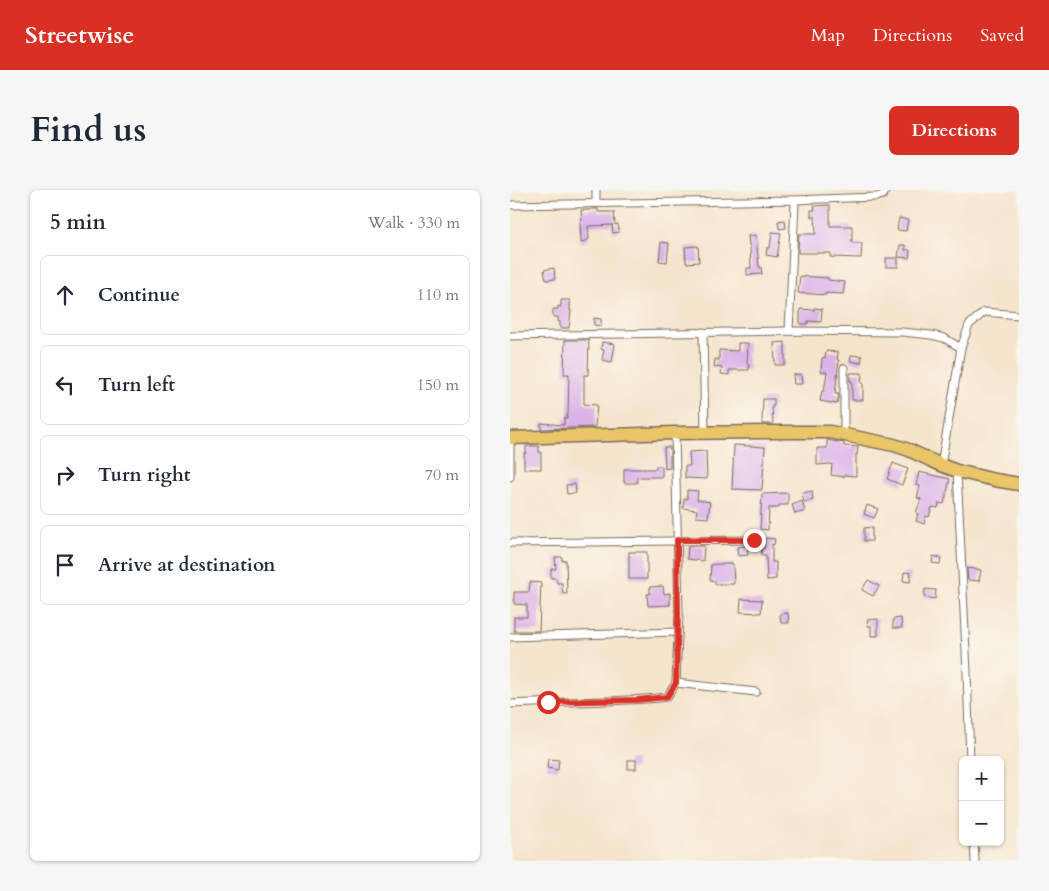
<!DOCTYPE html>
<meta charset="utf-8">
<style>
:root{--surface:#fff;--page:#f6f6f7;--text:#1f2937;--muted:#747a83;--line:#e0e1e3;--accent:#d93025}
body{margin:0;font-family:Cardo,serif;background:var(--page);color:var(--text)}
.controls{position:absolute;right:15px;bottom:15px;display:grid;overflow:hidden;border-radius:8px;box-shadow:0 1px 4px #0004}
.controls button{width:45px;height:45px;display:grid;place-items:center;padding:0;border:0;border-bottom:1px solid var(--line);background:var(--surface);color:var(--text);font:25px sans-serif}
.stop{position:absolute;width:15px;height:15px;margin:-11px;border:4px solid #d93025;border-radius:50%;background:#fff}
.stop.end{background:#d93025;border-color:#fff;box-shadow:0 1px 5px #0008}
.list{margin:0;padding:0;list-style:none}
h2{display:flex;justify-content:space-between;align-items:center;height:65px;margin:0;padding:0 20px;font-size:21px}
h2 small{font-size:16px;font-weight:400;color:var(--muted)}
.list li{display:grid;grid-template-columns:32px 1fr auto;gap:15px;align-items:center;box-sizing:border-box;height:80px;margin:0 10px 10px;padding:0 10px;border:1px solid var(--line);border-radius:8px}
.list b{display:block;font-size:19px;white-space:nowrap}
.list em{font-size:16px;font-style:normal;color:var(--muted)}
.icon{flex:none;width:28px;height:28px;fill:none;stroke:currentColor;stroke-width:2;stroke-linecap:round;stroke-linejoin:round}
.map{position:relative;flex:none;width:509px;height:671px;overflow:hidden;border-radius:8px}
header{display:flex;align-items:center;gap:30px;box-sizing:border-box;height:70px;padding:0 25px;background:var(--accent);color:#fff}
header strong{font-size:24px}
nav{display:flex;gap:28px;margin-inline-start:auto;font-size:18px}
.intro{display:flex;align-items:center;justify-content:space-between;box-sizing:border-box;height:120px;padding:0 30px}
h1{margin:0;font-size:35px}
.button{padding:12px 22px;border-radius:8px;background:var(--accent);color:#fff;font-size:18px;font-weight:700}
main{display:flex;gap:30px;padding:0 30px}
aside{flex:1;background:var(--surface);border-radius:8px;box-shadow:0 1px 4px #0004}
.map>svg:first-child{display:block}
.building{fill:#dab3e9}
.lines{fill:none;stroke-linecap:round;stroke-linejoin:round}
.minor-casing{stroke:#7c6b5b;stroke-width:9}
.trunk-casing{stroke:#7c6b5b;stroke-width:15}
.minor{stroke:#fff;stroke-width:7}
.trunk{stroke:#eac669;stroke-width:12}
.route{stroke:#d93025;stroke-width:6}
</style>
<header>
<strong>Streetwise</strong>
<nav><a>Map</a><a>Directions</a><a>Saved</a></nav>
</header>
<div class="intro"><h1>Find us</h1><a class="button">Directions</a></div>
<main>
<aside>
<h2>5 min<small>Walk · 330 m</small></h2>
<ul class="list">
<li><svg class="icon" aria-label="ahead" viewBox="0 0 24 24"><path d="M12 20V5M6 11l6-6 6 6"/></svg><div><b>Continue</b></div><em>110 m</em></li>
<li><svg class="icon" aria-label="left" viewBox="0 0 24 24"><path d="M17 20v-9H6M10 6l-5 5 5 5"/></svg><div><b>Turn left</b></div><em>150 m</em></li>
<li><svg class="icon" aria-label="right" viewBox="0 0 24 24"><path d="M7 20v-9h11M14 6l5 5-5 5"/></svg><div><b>Turn right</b></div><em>70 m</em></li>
<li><svg class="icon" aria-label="arrive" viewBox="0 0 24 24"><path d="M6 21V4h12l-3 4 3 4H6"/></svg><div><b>Arrive at destination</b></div></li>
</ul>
</aside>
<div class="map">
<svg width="509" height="671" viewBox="0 0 509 671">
<rect width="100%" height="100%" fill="#fbf7ec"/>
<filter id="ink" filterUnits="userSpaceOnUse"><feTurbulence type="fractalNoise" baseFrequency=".02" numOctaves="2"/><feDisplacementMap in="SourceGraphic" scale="10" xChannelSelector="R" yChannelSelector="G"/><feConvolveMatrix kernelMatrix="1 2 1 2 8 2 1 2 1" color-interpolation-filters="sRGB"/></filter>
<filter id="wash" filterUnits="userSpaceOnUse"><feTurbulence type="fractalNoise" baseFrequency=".0096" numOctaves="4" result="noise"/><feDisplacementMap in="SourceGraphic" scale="20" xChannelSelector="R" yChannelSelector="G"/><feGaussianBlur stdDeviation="1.12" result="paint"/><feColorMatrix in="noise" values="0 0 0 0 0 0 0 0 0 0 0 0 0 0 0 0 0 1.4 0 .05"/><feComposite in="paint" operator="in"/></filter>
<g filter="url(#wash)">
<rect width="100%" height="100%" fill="#f5e5cd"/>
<g id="blocks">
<g class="building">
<polygon points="320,15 320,36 342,36 342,53 352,53 351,68 320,67 321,63 288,63 289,44 306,44 305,27 301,27 301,20 305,20 304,16"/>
<polygon points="81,19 88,19 88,22 104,22 105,35 108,34 109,42 103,43 102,35 103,35 78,36 79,49 71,53 70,31 72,31 71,20 81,20"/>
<polygon points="389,28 398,30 396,41 387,40"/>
<polygon points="275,30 276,38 269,39 268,31"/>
<polygon points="262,42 271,43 267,67 256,65 257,58 260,58"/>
<polygon points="246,45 249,77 251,77 252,84 237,85 237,78 241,78 240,55 239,55 238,46"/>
<polygon points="151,52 159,53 157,72 149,71"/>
<polygon points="390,55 395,55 395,60 400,60 399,68 388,67"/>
<polygon points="188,56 189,72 176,73 175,57"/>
<rect x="376" y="68" width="12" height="9"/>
<polygon points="44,78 45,89 36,90 34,80"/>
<polygon points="290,86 318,88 318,90 335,92 333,104 316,103 316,105 288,103"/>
<polygon points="51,110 60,110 60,120 61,120 59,138 50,138 50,132 48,131 48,127 43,127 43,119 48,119 48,116 51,117"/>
<polygon points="304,118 312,119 311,132 298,131 298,134 290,134 290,119 304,120"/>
<polygon points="84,128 91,129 91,136 84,135"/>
<polygon points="55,150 79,150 78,185 74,185 74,214 87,215 85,237 31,239 31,233 54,235 54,228 57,228 57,225 58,225 59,184 54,184"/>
<polygon points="92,152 105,154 102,172 92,170 94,160 91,159"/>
<polygon points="275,152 275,175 265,175 264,153"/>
<polygon points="228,153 238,153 237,174 239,174 239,180 219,180 219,185 211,184 212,178 204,177 205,169 209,170 209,160 228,161"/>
<polygon points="316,161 328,162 327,170 329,170 325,204 329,204 327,214 310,211 312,201 314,201 317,182 311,182 312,168 315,168"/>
<polygon points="341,165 352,166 351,173 340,171"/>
<polygon points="340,183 352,183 351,193 353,193 353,210 342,210 342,191 340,191"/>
<polygon points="291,184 292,194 284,194 283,185"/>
<polygon points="253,209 264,209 264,216 262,216 263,234 252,234"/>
<polygon points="317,250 334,253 334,256 348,257 347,265 346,264 346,286 334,285 334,287 321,285 322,274 307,275 307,258 317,258"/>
<polygon points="224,255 255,257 252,300 222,299"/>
<polygon points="16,256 29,256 29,262 31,262 31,279 14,279 14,263 16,263"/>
<polygon points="154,257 160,257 160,278 155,279"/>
<polygon points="196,261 197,289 175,288 175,276 180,276 179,262"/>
<polygon points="383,273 398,279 392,295 377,289"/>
<polygon points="146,276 152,276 152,287 127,287 127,293 114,293 114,279 146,279"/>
<polygon points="409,282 440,289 434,314 429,313 428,318 422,317 419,327 416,326 414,334 406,331 408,324 406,323 411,309 407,308 410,296 406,295"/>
<polygon points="65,294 66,303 57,304 56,295"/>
<polygon points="177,300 188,301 187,310 200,312 198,328 186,327 187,320 173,318 174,309 177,309"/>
<polygon points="302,301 303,310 294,312 292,303"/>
<polygon points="278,303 278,315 269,315 269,318 259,318 258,340 250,339 252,304"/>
<polygon points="292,311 295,321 285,324 282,315"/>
<polygon points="357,315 368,319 364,328 354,324"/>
<polygon points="362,337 362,351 354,351 354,338"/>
<polygon points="255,348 265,349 264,355 262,354 262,372 266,372 266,389 257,390 256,365 251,365 252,358 254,359"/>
<polygon points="178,356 194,356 193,371 177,369"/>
<polygon points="237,356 238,365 228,366 227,357"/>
<rect x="119" y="362" width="18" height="27"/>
<polygon points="423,366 431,368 430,374 422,373"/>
<polygon points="45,367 52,367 52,371 56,370 57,404 53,404 52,393 47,393 46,388 41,388 41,379 46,379"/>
<polygon points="207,374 223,374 224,394 205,394 205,391 200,390 201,375"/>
<polygon points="457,378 471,380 469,391 458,390"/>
<polygon points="394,382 401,383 400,392 393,391"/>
<polygon points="358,390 369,396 363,406 352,400"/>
<polygon points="20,392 31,393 29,441 4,441 4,427 17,427 17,415 4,414 4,402 19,402"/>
<polygon points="153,396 154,404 160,403 160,415 138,416 137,404 140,404 140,397"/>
<polygon points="415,399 426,400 425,409 414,407"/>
<polygon points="231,409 252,410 251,423 230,422"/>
<polygon points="278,423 279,433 271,433 270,424"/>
<polygon points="391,428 392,438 383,438 383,429"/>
<polygon points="368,429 368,446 361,446 361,436 358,436 357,430"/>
<polygon points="38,569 49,570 48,580 37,578"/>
<rect x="118" y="570" width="8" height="9"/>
</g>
</g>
</g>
<g filter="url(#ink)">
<use href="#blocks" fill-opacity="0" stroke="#7c6b5b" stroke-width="1"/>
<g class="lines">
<defs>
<g id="minor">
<polyline points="86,0 86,13"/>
<polyline points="282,10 366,7 373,5 376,0"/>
<polyline points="0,15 282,10 285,14 279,141"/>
<polyline points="193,142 195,243"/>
<polyline points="0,146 279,141 392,142 421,145 434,148 451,158"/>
<polyline points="334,178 334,244"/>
<polyline points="431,275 451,158 459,135 474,122 509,125"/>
<polyline points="447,281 457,482 460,570"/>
<polyline points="0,287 0,248"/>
<polyline points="0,353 244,350"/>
<polyline points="0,447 168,442"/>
<polyline points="166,493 246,502"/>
<path d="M0,514c52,-3 105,-1 157,-7l9,-14 1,-26 2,-43 -4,-181"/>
<polyline points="464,652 465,671"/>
</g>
<polyline id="trunk" points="0,248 165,243 257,242 320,242 384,255 399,260 431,275 447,281 485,290 509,294"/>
</defs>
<use href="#minor" class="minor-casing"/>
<use href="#trunk" class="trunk-casing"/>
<use href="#minor" class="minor"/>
<use href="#trunk" class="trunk"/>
</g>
</g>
<g class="lines" filter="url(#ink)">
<polyline class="route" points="38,512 127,510 157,507 166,493 168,424 167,350 244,350"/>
</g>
</svg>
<div class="controls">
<button>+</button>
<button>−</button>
</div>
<div class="stop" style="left:38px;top:512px"></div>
<div class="stop end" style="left:244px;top:350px"></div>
</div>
</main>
